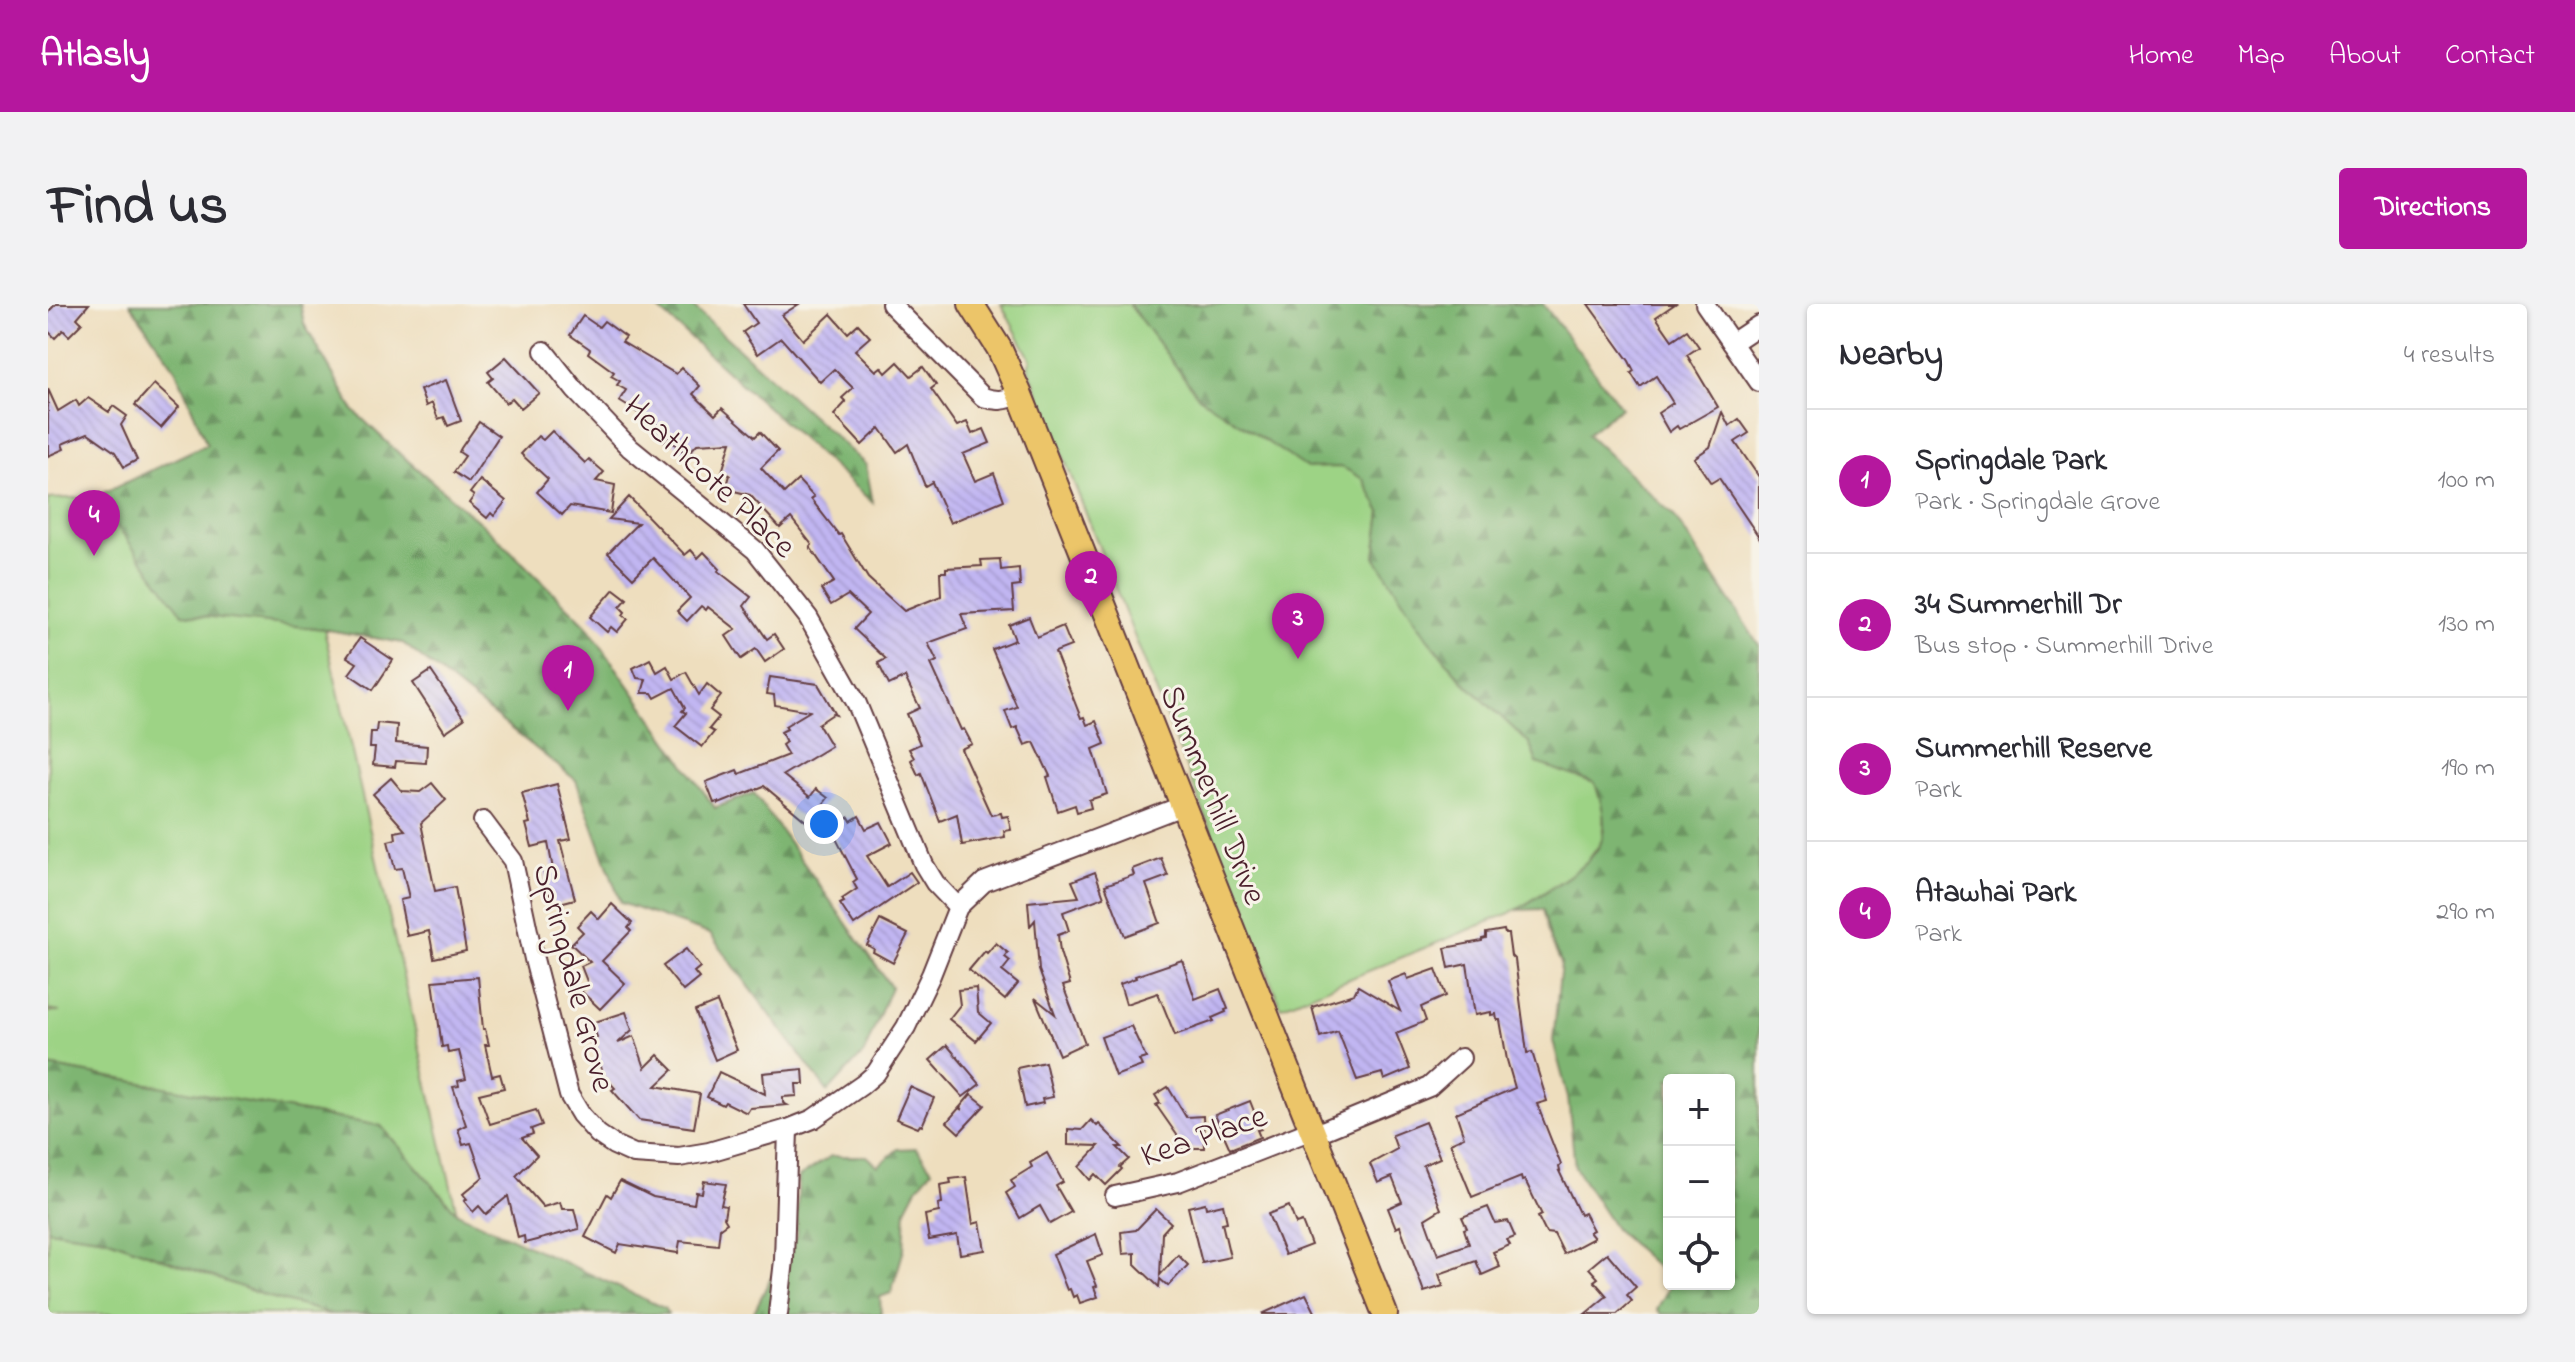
<!DOCTYPE html>
<meta charset="utf-8">
<style>
:root{--surface:#fff;--page:#f2f2f3;--text:#2b2b33;--muted:#7c7c81;--line:#e1e1e2;--accent:#b5179e}
body{margin:0;font-family:"Indie Flower",sans-serif;background:var(--page);color:var(--text)}
.controls{position:absolute;right:24px;bottom:24px;display:grid;overflow:hidden;border-radius:8px;box-shadow:0 2px 6px #0004}
.controls button{width:72px;height:72px;display:grid;place-items:center;padding:0;border:0;border-bottom:2px solid var(--line);background:var(--surface);color:var(--text);font:40px sans-serif}
.you{position:absolute;left:776px;top:520px;width:28px;height:28px;margin:-20px;border:6px solid #fff;border-radius:50%;background:#1a73e8;box-shadow:0 0 0 12px #1a73e833}
.badge{display:grid;place-items:center;width:52px;height:52px;border-radius:50%;background:var(--accent);color:#fff;font-size:26px;font-weight:700}
.pin{position:absolute;translate:-50% -66px;filter:drop-shadow(0 2px 4px #0008)}
.pin::after{content:'';position:absolute;top:42px;width:28px;height:24px;background:inherit;clip-path:polygon(0 0,100% 0,50% 100%)}
.list{margin:0;padding:0;list-style:none}
h2{display:flex;justify-content:space-between;align-items:center;height:104px;margin:0;padding:0 32px;font-size:34px}
h2 small{font-size:26px;font-weight:400;color:var(--muted)}
.list li{display:grid;grid-template-columns:52px 1fr auto;gap:24px;align-items:center;box-sizing:border-box;height:144px;padding:0 32px;border-top:2px solid var(--line)}
.list b{display:block;font-size:30px;white-space:nowrap}
.list p{margin:0;font-size:26px;white-space:nowrap;color:var(--muted)}
.list em{font-size:26px;font-style:normal;color:var(--muted)}
.icon{flex:none;width:44px;height:44px;fill:none;stroke:currentColor;stroke-width:2;stroke-linecap:round;stroke-linejoin:round}
.map{position:relative;flex:none;width:1711px;height:1010px;overflow:hidden;border-radius:8px}
header{display:flex;align-items:center;gap:48px;box-sizing:border-box;height:112px;padding:0 40px;background:var(--accent);color:#fff}
header strong{font-size:38px}
nav{display:flex;gap:44px;margin-inline-start:auto;font-size:28px}
.intro{display:flex;align-items:center;justify-content:space-between;box-sizing:border-box;height:192px;padding:0 48px}
h1{margin:0;font-size:56px}
.button{padding:20px 36px;border-radius:8px;background:var(--accent);color:#fff;font-size:28px;font-weight:700}
main{display:flex;gap:48px;padding:0 48px}
aside{flex:1;background:var(--surface);border-radius:8px;box-shadow:0 2px 6px #0004}
.map>svg:first-child{display:block}
.green{fill:#9dd385;stroke:#747958;stroke-width:2}
.forest{fill:url(#forest-firs);stroke:#646a4e;stroke-width:2}
.building{fill:url(#building-back-hatch)}
.lines{fill:none;stroke-linecap:round;stroke-linejoin:round}
.minor-casing{stroke:#633c41;stroke-width:22}
.major-casing{stroke:#633c41;stroke-width:28}
.minor{stroke:#fff;stroke-width:18}
.major{stroke:#ecc569;stroke-width:24}
.labels{text-anchor:middle;stroke-width:6;stroke-linejoin:round;paint-order:stroke}
.street-label{font-size:34px;fill:#4a1f2b;stroke:#f7f3e8}
</style>
<header>
<strong>Atlasly</strong>
<nav><a>Home</a><a>Map</a><a>About</a><a>Contact</a></nav>
</header>
<div class="intro"><h1>Find us</h1><a class="button">Directions</a></div>
<main>
<div class="map">
<svg width="1711" height="1010" viewBox="0 0 1711 1010">
<defs>
<pattern id="forest-firs" width="22" height="20" patternUnits="userSpaceOnUse" patternTransform="scale(2)"><rect width="22" height="20" fill="#7eb572"/><path d="M5 1l3.5 6h-7zM16 11l3.5 6h-7z" fill="#69935e"/></pattern>
<pattern id="building-back-hatch" width="6" height="6" patternUnits="userSpaceOnUse" patternTransform="scale(2)"><rect width="6" height="6" fill="#c1b6f2"/><path d="M-1 5l2 2M0 0l6 6M5-1l2 2" fill="none" stroke="#a79cd0"/></pattern>
</defs>
<rect width="100%" height="100%" fill="#f7f3e8"/>
<filter id="ink" filterUnits="userSpaceOnUse"><feTurbulence type="fractalNoise" baseFrequency=".0125" numOctaves="2"/><feDisplacementMap in="SourceGraphic" scale="16" xChannelSelector="R" yChannelSelector="G"/><feConvolveMatrix kernelMatrix="1 2 1 2 8 2 1 2 1" color-interpolation-filters="sRGB"/></filter>
<filter id="wash" filterUnits="userSpaceOnUse"><feTurbulence type="fractalNoise" baseFrequency=".006" numOctaves="4" result="noise"/><feDisplacementMap in="SourceGraphic" scale="32" xChannelSelector="R" yChannelSelector="G"/><feGaussianBlur stdDeviation="1.8" result="paint"/><feColorMatrix in="noise" values="0 0 0 0 0 0 0 0 0 0 0 0 0 0 0 0 0 1.4 0 .05"/><feComposite in="paint" operator="in"/></filter>
<g filter="url(#wash)">
<rect width="100%" height="100%" fill="#eedebe"/>
<g class="green">
<polygon points="82,0 252,0 256,20 306,107 345,144 444,229 538,321 667,504 706,489 843,683 780,788 662,630 573,599 528,476 355,339 276,325 409,909 333,822 0,762 0,708 12,708 0,706 0,195 47,193 159,140 128,66"/>
<polygon points="953,0 1081,0 1151,93 1259,163 1294,163 1315,175 1333,208 1327,253 1456,413 1482,440 1489,459 1547,479 1556,508 1554,537 1536,562 1469,606 1233,703 980,63 983,56"/>
<polygon points="0,926 58,934 218,992 284,1010 0,1010"/>
</g>
<g class="forest">
<polygon points="82,0 252,0 256,20 306,107 345,144 444,229 538,321 667,504 706,489 843,683 816,749 780,788 662,630 573,599 528,476 355,339 275,325 135,310 47,193 159,140 128,66"/>
<polygon points="605,0 642,0 818,161 825,199"/>
<path d="M1081,0h414l78,103 -34,27 87,82 85,129v669h-98l-4,-5 14,-25h58v-204h-60v198l-54,-49 -40,-61 -7,-71 -15,-56 8,-78 -10,-22 -8,-32 -26,1c22,-15 79,-45 85,-71 5,-19 -1,-38 -7,-56l-58,-20 -7,-19 -69,-65 -34,-41 -52,-81 6,-45 -18,-33 -21,-12 -35,1 -108,-71z"/>
<polygon points="0,762 333,822 409,909 616,1004 620,1010 284,1010 218,992 58,934 0,926"/>
<polygon points="868,844 884,866 869,884 858,905 856,945 843,989 832,993 833,1010 705,1010 722,975 748,933 751,873 783,852 819,852 830,862 850,845"/>
</g>
<g id="blocks">
<g class="building">
<polygon points="8,0 41,0 29,14 34,19 21,32 15,26 7,34 0,27 0,8"/>
<polygon points="695,0 751,0 734,11 755,36 783,10 800,29 810,20 822,33 807,46 828,67 833,63 838,69 850,58 863,72 875,63 888,81 883,85 909,122 919,118 924,130 936,125 942,139 915,150 927,177 946,169 956,196 902,219 884,178 877,182 860,140 849,148 832,124 814,141 786,111 798,98 794,94 805,84 786,65 772,78 733,34 710,50 695,28 708,19"/>
<polygon points="1540,0 1627,0 1608,13 1624,36 1639,26 1651,43 1639,51 1670,103 1631,125 1629,122 1621,128 1610,109 1625,99 1608,72 1592,83 1583,69 1586,67 1581,57"/>
<polygon points="535,12 551,23 556,17 578,33 574,38 628,70 634,64 652,82 645,90 667,111 674,104 707,133 712,128 730,147 713,164 736,189 750,176 766,193 763,195 791,231 793,230 820,274 856,307 893,292 892,268 898,268 898,264 934,262 933,256 952,255 953,266 971,264 972,282 964,283 966,307 913,310 919,325 880,339 889,357 883,360 913,426 916,425 924,440 913,445 943,511 953,509 954,513 960,512 963,526 956,527 957,533 914,541 909,510 892,517 873,469 870,471 863,456 866,454 861,445 872,440 859,410 872,404 857,373 841,381 830,359 838,355 806,325 820,310 800,291 783,301 773,285 786,278 762,243 764,241 743,214 732,224 702,191 678,185 682,171 674,168 683,138 649,140 639,151 620,134 617,137 604,125 608,120 571,97 578,86 569,81 572,77 563,72 566,68 540,49 542,45 522,31"/>
<polygon points="458,53 491,89 473,104 464,94 458,99 440,78 445,74 440,68"/>
<polygon points="398,76 413,117 400,122 396,113 390,115 384,99 378,102 372,86"/>
<polygon points="106,80 131,103 113,124 87,101"/>
<polygon points="0,85 10,107 28,96 31,102 40,94 61,108 65,102 79,112 73,121 89,156 76,163 67,148 40,129 14,140 16,145 0,152"/>
<polygon points="1674,108 1681,122 1691,115 1701,129 1687,138 1711,173 1711,233 1671,174 1663,179 1646,154 1662,143"/>
<polygon points="431,118 451,132 421,178 406,168 417,152 411,148 413,144"/>
<polygon points="504,127 537,159 541,155 556,168 548,177 567,181 563,209 522,202 514,211 489,188 500,175 473,150 490,132 495,136"/>
<polygon points="432,176 458,197 446,212 443,209 439,214 421,199 426,192 422,189"/>
<polygon points="581,193 637,251 643,246 650,254 656,248 672,265 670,267 703,293 696,302 719,335 726,330 736,345 717,358 708,345 693,355 678,332 688,325 660,303 658,306 653,302 639,317 629,307 642,294 605,254 585,274 560,249 590,219 561,215"/>
<polygon points="566,285 579,295 572,303 577,308 575,311 580,315 569,328 563,323 559,328 542,313"/>
<polygon points="981,313 989,333 1015,322 1023,342 1007,348 1033,414 1036,413 1039,421 1048,417 1057,440 1045,445 1059,490 1041,496 1043,504 1029,508 1027,501 1010,507 999,473 1002,472 986,438 977,441 969,423 964,425 957,407 969,403 944,345 967,336 961,321"/>
<polygon points="312,334 345,356 325,386 301,370 309,359 299,353"/>
<polygon points="602,355 609,368 619,362 626,375 638,368 651,391 659,380 673,392 662,406 671,413 661,425 666,428 654,443 627,422 638,409 634,407 637,404 626,384 607,394 604,389 594,389 598,375 589,374 585,364"/>
<polygon points="383,367 416,415 397,428 365,379"/>
<polygon points="722,373 770,380 788,411 785,410 770,420 783,442 735,471 762,493 768,485 780,494 760,519 716,482 671,500 670,498 666,499 658,478 689,466 691,470 740,451 734,441 738,438 733,428 739,425 737,422 762,407 727,401 726,391 719,390"/>
<polygon points="329,419 349,421 348,439 379,442 378,459 348,457 347,463 325,461 327,444 322,444 323,428 328,428"/>
<polygon points="343,474 354,487 372,488 384,479 398,496 373,519 387,587 407,583 418,647 386,654 381,627 359,632 352,596 361,594 354,564 347,565 340,537 348,535 347,528 357,526 325,490"/>
<polygon points="509,480 523,535 512,537 527,595 504,601 496,568 505,565 500,539 484,543 478,520 482,519 474,489"/>
<polygon points="811,512 818,525 833,518 844,539 819,552 839,583 862,568 869,578 806,621 792,600 796,598 794,595 809,585 805,578 809,575 782,523 801,513 803,517"/>
<polygon points="1113,554 1120,572 1098,580 1112,619 1077,632 1057,581 1086,571 1084,565"/>
<polygon points="1047,568 1056,593 1015,608 1021,627 1010,631 1012,648 1022,680 1015,682 1037,739 1011,751 987,694 1007,710 991,666 987,616 982,622 980,598 1031,593 1024,577"/>
<polygon points="564,600 584,619 580,624 583,627 554,657 577,679 552,705 533,687 540,680 533,662 542,658 523,640 535,628 529,622 543,607 551,615"/>
<polygon points="832,616 860,630 845,659 825,648 826,645 819,641"/>
<polygon points="1456,626 1457,630 1460,630 1463,652 1467,656 1479,749 1484,748 1499,797 1489,800 1513,861 1511,863 1512,867 1511,867 1532,911 1536,909 1545,926 1541,928 1546,934 1516,950 1506,930 1498,929 1490,913 1494,911 1477,876 1474,877 1473,873 1424,893 1402,839 1416,833 1408,809 1467,784 1459,756 1452,716 1449,716 1448,710 1443,711 1443,708 1427,711 1419,660 1401,664 1397,644 1434,637 1434,635 1438,634 1438,629"/>
<polygon points="948,639 960,649 957,653 962,657 954,667 970,680 957,696 921,666 937,647 939,649"/>
<polygon points="638,645 652,663 646,668 651,674 635,687 615,662"/>
<polygon points="1134,656 1147,695 1172,685 1180,705 1177,706 1178,708 1164,714 1166,717 1127,731 1110,689 1078,700 1072,680 1088,674 1087,672"/>
<polygon points="1388,665 1398,692 1373,703 1378,717 1348,729 1362,765 1336,776 1334,769 1309,776 1290,727 1272,733 1264,703 1306,690 1310,682 1352,707 1340,677 1358,670 1360,675"/>
<polygon points="430,673 435,725 437,725 441,741 437,741 444,772 452,770 456,784 431,790 442,820 488,806 494,821 483,825 485,830 474,834 489,851 468,872 495,903 512,898 514,905 526,905 531,925 477,939 476,932 470,934 460,892 438,910 431,902 425,908 416,897 419,895 415,890 435,873 423,839 415,841 410,825 418,821 405,783 411,782 410,777 418,775 411,747 400,749 399,742 394,743 385,677"/>
<polygon points="928,684 930,708 943,719 928,737 901,715 912,701 910,686"/>
<polygon points="669,698 689,746 667,756 647,707"/>
<polygon points="578,708 584,726 570,739 586,732 597,764 610,751 625,766 608,782 652,790 646,824 591,816 564,786 567,784 556,772 544,735 549,733 544,719"/>
<polygon points="1083,722 1098,754 1091,756 1094,762 1067,772 1053,733"/>
<polygon points="899,741 932,780 915,793 882,756"/>
<polygon points="997,758 1005,793 994,795 995,799 977,803 969,764"/>
<polygon points="755,765 756,780 748,780 749,792 735,793 735,799 739,801 702,804 699,809 677,798 675,801 659,793 671,768 717,790 715,769"/>
<polygon points="862,783 886,794 874,822 872,821 870,824 848,815"/>
<polygon points="1120,783 1138,813 1155,812 1156,844 1130,844 1129,831 1108,801 1112,799 1107,791"/>
<polygon points="923,790 937,801 911,829 899,818 911,804 914,806 912,803"/>
<polygon points="1202,797 1213,825 1209,826 1212,833 1182,845 1167,811"/>
<polygon points="1043,816 1049,822 1051,820 1074,843 1069,843 1081,855 1072,863 1074,865 1058,881 1047,870 1042,876 1031,863 1051,842 1020,841 1020,825 1034,826"/>
<polygon points="1377,818 1392,854 1375,861 1393,905 1377,915 1390,951 1421,940 1416,925 1419,924 1414,913 1440,903 1447,919 1460,917 1467,933 1459,936 1462,941 1445,948 1452,963 1434,971 1428,957 1391,970 1395,982 1376,988 1352,922 1348,924 1340,904 1354,898 1344,873 1330,879 1322,860 1349,845 1344,831"/>
<polygon points="999,849 1015,878 1008,882 1023,908 1002,920 992,902 972,914 958,889 967,883 963,876 984,863 982,859"/>
<polygon points="918,873 925,920 932,918 937,946 912,950 909,931 881,936 877,911 891,908 890,900 894,899 892,881 903,879 902,875"/>
<polygon points="572,877 605,893 646,900 648,888 654,889 656,877 678,880 673,901 678,902 676,914 679,919 672,924 670,941 632,937 630,949 572,940 568,949 537,933 559,890 563,893"/>
<polygon points="1157,899 1158,904 1175,900 1179,918 1174,919 1182,953 1154,959 1140,903"/>
<polygon points="1241,902 1248,920 1254,918 1263,941 1237,951 1220,910"/>
<polygon points="1108,905 1123,919 1114,929 1112,971 1130,951 1140,961 1120,982 1112,975 1111,983 1087,960 1087,949 1075,950 1073,928 1088,926"/>
<polygon points="1048,930 1055,951 1039,957 1049,982 1046,983 1050,993 1032,999 1029,991 1025,993 1022,985 1019,986 1005,950"/>
<polygon points="1559,949 1588,983 1579,991 1584,997 1569,1010 1537,1010 1559,992 1546,977 1550,974 1541,964"/>
<polygon points="1258,990 1268,1010 1214,1010"/>
</g>
</g>
</g>
<g filter="url(#ink)">
<use href="#blocks" fill-opacity="0" stroke="#633c41" stroke-width="2"/>
<g class="lines">
<defs>
<g id="minor">
<path d="M843,0l92,93c14,5 23,3 37,-2"/>
<polyline points="1657,0 1711,78"/>
<polyline points="1684,39 1711,21"/>
<polyline points="496,47 527,86 582,144 707,246 760,313 809,400 876,561 887,579 910,603"/>
<polyline points="435,517 465,557 486,655 521,791 533,811 550,830 566,841 586,850 631,853 661,848 740,825 765,815 814,781 828,769 858,723 883,671 910,603 936,578 1134,502"/>
<polyline points="1267,830 1381,783 1413,754"/>
<polyline points="1067,892 1130,878 1264,826"/>
<polyline points="730,1010 736,956 740,825"/>
</g>
<polyline id="major" points="923,0 951,44 972,91 1337,1010"/>
</defs>
<use href="#minor" class="minor-casing"/>
<use href="#major" class="major-casing"/>
<use href="#minor" class="minor"/>
<use href="#major" class="major"/>
</g>
</g>
<g class="labels">
<g class="street-label">
<text transform="translate(663 171) rotate(43)" y="12">Heathcote Place</text>
<text transform="translate(1167 490) rotate(68)" y="12">Summerhill Drive</text>
<text transform="translate(528 673) rotate(75)" y="12">Springdale Grove</text>
<text transform="translate(1155 830) rotate(-19)" y="12">Kea Place</text>
</g>
</g>
</svg>
<div class="controls">
<button>+</button>
<button>−</button>
<button><svg class="icon" aria-label="locate" viewBox="0 0 24 24"><circle cx="12" cy="12" r="6"/><path d="M12 2v4M12 18v4M2 12h4M18 12h4"/></svg></button>
</div>
<div class="you"></div>
<div class="pin badge" style="left:520px;top:407px">1</div>
<div class="pin badge" style="left:1043px;top:313px">2</div>
<div class="pin badge" style="left:1250px;top:355px">3</div>
<div class="pin badge" style="left:46px;top:252px">4</div>
</div>
<aside>
<h2>Nearby<small>4 results</small></h2>
<ul class="list">
<li><span class="badge">1</span><div><b>Springdale Park</b><p>Park · Springdale Grove</p></div><em>100 m</em></li>
<li><span class="badge">2</span><div><b>34 Summerhill Dr</b><p>Bus stop · Summerhill Drive</p></div><em>130 m</em></li>
<li><span class="badge">3</span><div><b>Summerhill Reserve</b><p>Park</p></div><em>190 m</em></li>
<li><span class="badge">4</span><div><b>Atawhai Park</b><p>Park</p></div><em>290 m</em></li>
</ul>
</aside>
</main>
